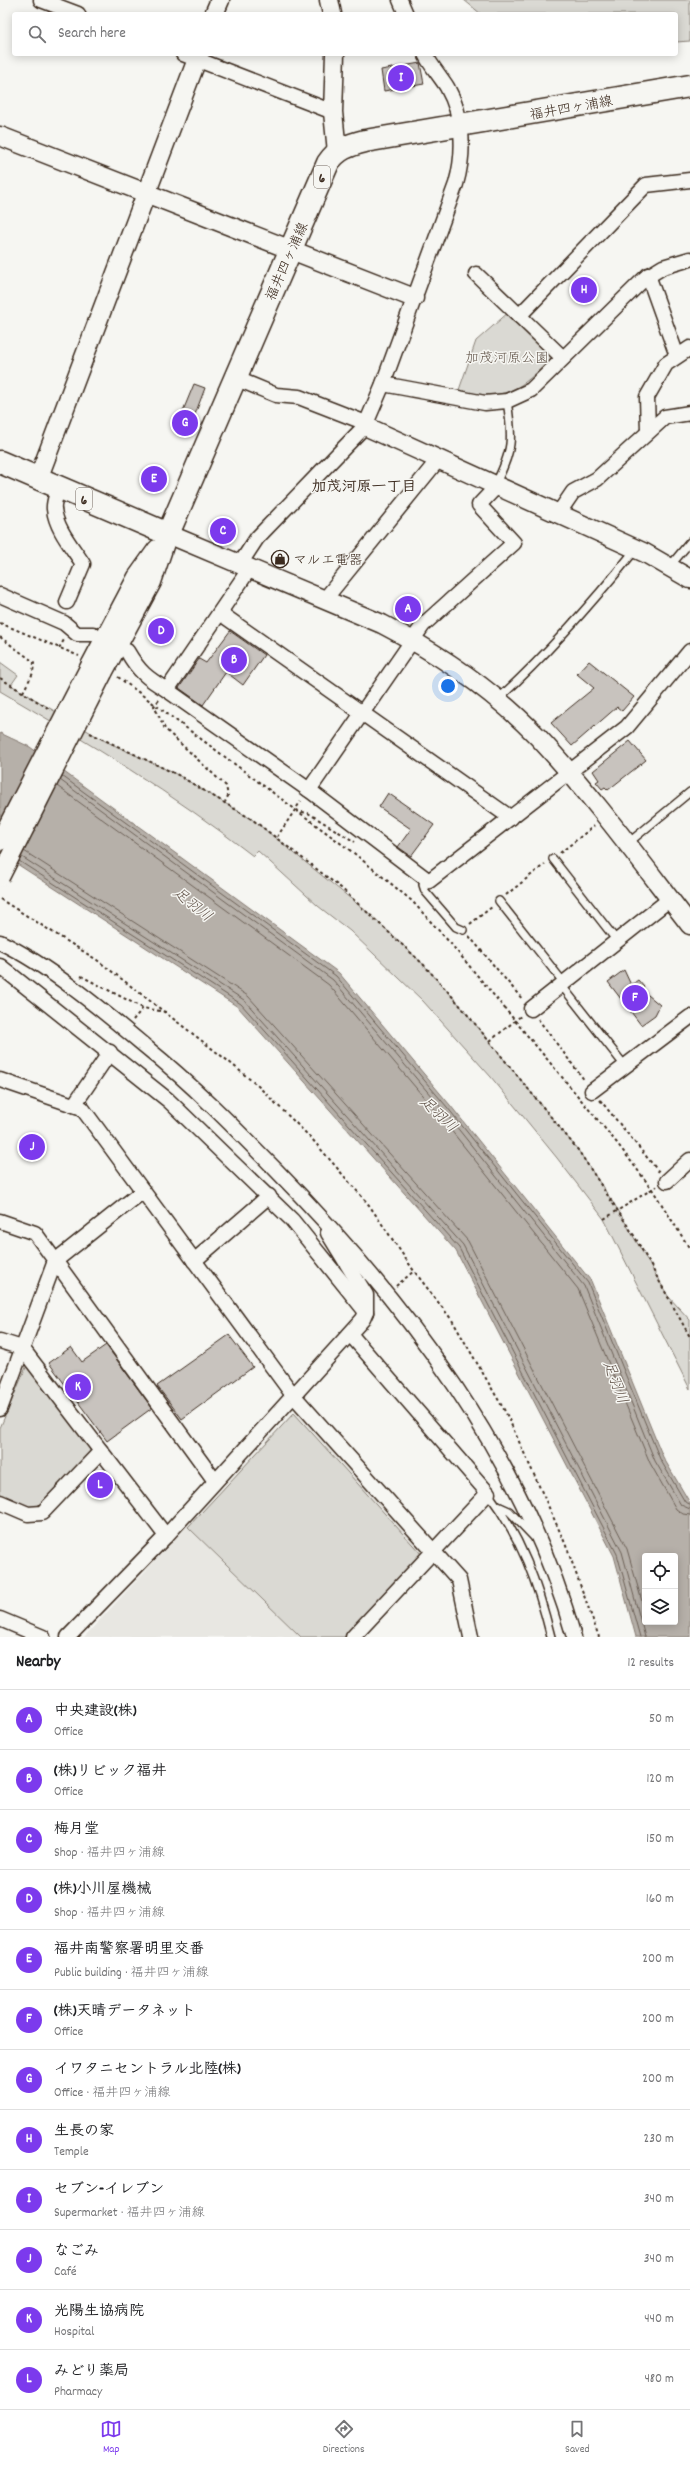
<!DOCTYPE html>
<meta charset="utf-8">
<style>
:root{--surface:#fff;--page:#f2f2f2;--text:#202124;--muted:#757577;--line:#e0e0e0;--accent:#7c3aed}
body{margin:0;font-family:Dekko,"Klee One",sans-serif;background:var(--page);color:var(--text)}
.controls{position:absolute;right:12px;bottom:12px;display:grid;overflow:hidden;border-radius:4px;box-shadow:0 2px 10px #0003}
.controls button{width:36px;height:36px;display:grid;place-items:center;padding:0;border:0;border-bottom:1px solid var(--line);background:var(--surface);color:var(--text);font:20px sans-serif}
.you{position:absolute;left:448px;top:686px;width:14px;height:14px;margin:-10px;border:3px solid #fff;border-radius:50%;background:#1a73e8;box-shadow:0 0 0 6px #1a73e833}
.badge{display:grid;place-items:center;width:26px;height:26px;border-radius:50%;background:var(--accent);color:#fff;font-size:13px;font-weight:700}
.pin{position:absolute;translate:-50% -50%;border:2px solid #fff;box-shadow:0 1px 4px #0006}
.list{margin:0;padding:0;list-style:none}
h2{display:flex;justify-content:space-between;align-items:center;height:52px;margin:0;padding:0 16px;font-size:17px}
h2 small{font-size:13px;font-weight:400;color:var(--muted)}
.list li{display:grid;grid-template-columns:26px 1fr auto;gap:12px;align-items:center;box-sizing:border-box;height:60px;padding:0 16px;border-top:1px solid var(--line)}
.list b{display:block;font-size:15px;white-space:nowrap}
.list p{margin:0;font-size:13px;white-space:nowrap;color:var(--muted)}
.list em{font-size:13px;font-style:normal;color:var(--muted)}
.icon{flex:none;width:22px;height:22px;fill:none;stroke:currentColor;stroke-width:2;stroke-linecap:round;stroke-linejoin:round}
.map{position:relative;flex:none;width:690px;height:1637px;overflow:hidden}
.search{position:absolute;background:var(--surface);box-shadow:0 2px 10px #0003;left:12px;right:12px;top:12px;height:44px;display:flex;align-items:center;gap:10px;box-sizing:border-box;padding:0 14px;border-radius:4px;color:var(--muted);font-size:15px}
.sheet{height:772px;background:var(--surface)}
nav{display:flex;justify-content:space-around;align-items:center;box-sizing:border-box;height:56px;border-top:1px solid var(--line);background:var(--surface);font-size:11px;color:var(--muted)}
nav a{display:grid;justify-items:center;gap:2px}
nav .on{color:var(--accent)}
.map>svg:first-child{display:block}
.built{fill:#e8e7e2}
.green{fill:#dad9d3;stroke:#8a8278}
.water{fill:#b6b0a9;stroke:#857a71;fill-rule:evenodd}
.lines{fill:none;stroke-linecap:round;stroke-linejoin:round}
.shore{stroke:#6c6056;stroke-width:1}
.building{fill:#c8c3be;stroke:#3b2a1e}
.service-casing{stroke:#3b2a1e;stroke-width:10}
.minor-casing{stroke:#3b2a1e;stroke-width:17}
.tertiary-casing{stroke:#3b2a1e;stroke-width:21}
.primary-casing{stroke:#3b2a1e;stroke-width:25}
.path{stroke:#3b2a1e;stroke-width:2;stroke-dasharray:3 3;stroke-linecap:butt}
.service{stroke:#f6f6f2;stroke-width:7}
.minor{stroke:#f6f6f2;stroke-width:14}
.tertiary{stroke:#f6f6f2;stroke-width:18}
.primary{stroke:#f6f6f2;stroke-width:22}
.tertiary-bridge-casing{stroke:#3b2a1e;stroke-width:21;stroke-linecap:butt}
.tertiary-bridge{stroke:#f6f6f2;stroke-width:18}
.labels{text-anchor:middle;stroke-width:3;stroke-linejoin:round;paint-order:stroke}
.shield{fill:#f6f6f2;stroke:#73675e;stroke-width:1}
.shield-label{font-size:13px;font-weight:bold;fill:#3b2a1e}
.street-label{font-size:14px;fill:#3b2a1e;stroke:#f6f6f2}
.park-label{font-size:14px;fill:#63564b;stroke:#f6f6f2}
.poi-label{font-size:14px;fill:#3b2a1e;stroke:#f6f6f2;text-anchor:start}
.neighbourhood-label{font-size:15px;font-weight:bold;fill:#3b2a1e;stroke:#f6f6f2}
.water-label{font-size:15px;font-style:italic;fill:#605248;stroke:#f6f6f2}
</style>
<div class="map">
<svg width="690" height="1637" viewBox="0 0 690 1637">
<rect width="100%" height="100%" fill="#f6f6f2"/>
<filter id="ink" filterUnits="userSpaceOnUse"><feTurbulence type="fractalNoise" baseFrequency=".025" numOctaves="2"/><feDisplacementMap in="SourceGraphic" scale="8" xChannelSelector="R" yChannelSelector="G"/><feConvolveMatrix kernelMatrix="1 2 1 2 8 2 1 2 1" color-interpolation-filters="sRGB"/></filter>
<g filter="url(#ink)">
<polygon class="built" points="296,1411 425,1553 348,1637 84,1637 291,1414"/>
<g class="green">
<polygon points="464,0 690,0 690,41 676,42 676,14 481,14"/>
<path d="M510,311l43,46c-33,32 -47,46 -94,33l17,-49z"/>
<path d="M0,662l18,13 -7,10 92,55 75,35 75,45 118,95 52,49 35,39 120,147 40,60 50,86 22,24v69l-86,-170 -47,-61 -66,-81 -68,-76 -73,-70 -32,-25 -60,-55 -5,5c-79,-62 -166,-114 -253,-165z"/>
<polygon points="27,1365 90,1447 90,1453 40,1506 31,1508 0,1495 0,1428"/>
<polygon points="294,1413 422,1555 344,1637 301,1637 188,1527"/>
</g>
<path class="water" d="M0,733l30,14 309,226 111,132 141,176 72,176 27,46v134h-54l-22,-81 -158,-305 -218,-244 -238,-154zM645,1556h30v66h-30z"/>
<g class="lines">
<g class="shore">
<polyline points="62,776 336,976 447,1107 588,1283 660,1459 685,1502 690,1504"/>
<polyline points="60,780 333,980 443,1110 584,1286 655,1461 681,1505 690,1509"/>
<polyline points="57,786 329,985 438,1114 578,1289 650,1463 676,1509 683,1514 690,1515"/>
<polyline points="24,851 248,996 468,1241 627,1549 645,1612"/>
<polyline points="22,857 244,1000 463,1245 622,1552 645,1637"/>
<polyline points="19,861 241,1004 459,1248 617,1554 640,1637"/>
</g>
</g>
<g class="building">
<polygon points="420,63 424,84 384,91 381,70"/>
<polygon points="194,384 205,388 188,433 176,428"/>
<polygon points="230,631 264,655 243,685 226,672 203,705 179,688 199,659 206,663"/>
<polygon points="589,661 634,697 622,711 617,707 572,746 551,723 594,688 577,674"/>
<polygon points="630,741 646,760 608,790 605,787 602,789 596,782 599,780 593,771"/>
<polygon points="388,793 434,825 411,856 398,847 411,829 379,807"/>
<polygon points="624,970 631,985 638,980 644,987 642,990 660,1005 655,1015 641,1025 608,982"/>
<polygon points="31,1135 42,1139 35,1160 24,1156"/>
<polygon points="229,1335 253,1367 182,1419 157,1386"/>
<polygon points="106,1345 152,1408 107,1441 49,1363 71,1347 82,1362"/>
</g>
<g class="lines">
<defs>
<g id="service">
<path d="M495,485c18,-35 18,-46 12,-84"/>
<polyline points="670,566 690,542"/>
<path d="M498,699c51,-46 95,-97 138,-150"/>
<polyline points="627,844 690,792"/>
<polyline points="553,859 617,941"/>
<polyline points="429,881 423,885 425,891 456,927 463,930"/>
<polyline points="499,901 564,983"/>
<polyline points="562,986 625,1066"/>
<path d="M488,1493c33,44 50,91 63,144"/>
<polyline points="498,1506 509,1511 533,1536"/>
</g>
<g id="minor">
<polyline points="41,0 78,14"/>
<polyline points="400,0 406,14"/>
<polyline points="183,54 333,112"/>
<polyline points="476,274 563,358"/>
<polyline points="648,275 677,356"/>
<polyline points="519,316 646,185 690,180"/>
<polyline points="235,378 276,395 299,397 366,423"/>
<polyline points="383,384 485,403 507,401 531,390 645,278 663,267 690,259"/>
<polyline points="648,431 647,397 666,364 690,348"/>
<path d="M58,488c-1,6 -5,15 -4,21 2,20 19,39 29,55l-16,38"/>
<polyline points="558,514 573,492 597,479 665,417 690,413"/>
<path d="M240,564l17,-26 108,-112 18,-42 73,-200c9,-32 8,-67 -9,-97 -7,-11 -16,-21 -22,-33"/>
<polyline points="0,595 64,623 77,634 93,634"/>
<polyline points="325,599 438,460"/>
<polyline points="220,613 511,818"/>
<path d="M127,651c12,21 20,27 40,39l142,100 120,91 198,-154 63,-76"/>
<polyline points="167,690 250,568"/>
<polyline points="309,790 423,625 514,543 479,505 497,486"/>
<path d="M0,942c50,24 103,69 146,105 47,38 89,81 131,124 129,132 246,285 297,466"/>
<polyline points="0,966 168,1100 292,1220 366,1312"/>
<polyline points="531,1009 670,899"/>
<polyline points="0,1080 82,1108 293,1395 459,1580 471,1637"/>
<polyline points="592,1091 690,1017"/>
<polyline points="74,1105 110,1052"/>
<polyline points="667,1181 690,1160"/>
<polyline points="0,1221 35,1233 215,1481"/>
<polyline points="194,1261 269,1196"/>
<polyline points="350,1334 488,1493 353,1637"/>
<polyline points="0,1341 22,1348 166,1536"/>
<polyline points="0,1409 55,1261 143,1191"/>
<polyline points="0,1502 28,1514 42,1513 101,1451"/>
<polyline points="0,1619 43,1637"/>
<polyline points="68,1637 166,1536 363,1319 366,1312 366,1295 328,1233"/>
</g>
<g id="tertiary">
<polyline points="329,0 332,14"/>
<polyline points="214,14 220,0"/>
<polyline points="335,54 333,112 337,152"/>
<polyline points="0,136 414,298"/>
<polyline points="365,426 645,553 690,579"/>
<polyline points="38,479 199,54"/>
<path d="M168,534l214,90c56,29 112,67 156,113 55,59 103,125 152,188"/>
<polyline points="90,666 137,577 157,549"/>
<polyline points="103,673 152,582 168,534"/>
</g>
<path id="primary" d="M0,462l168,72 160,-371c9,-14 21,-18 37,-22l325,-55"/>
</defs>
<use href="#service" class="service-casing"/>
<use href="#minor" class="minor-casing"/>
<use href="#tertiary" class="tertiary-casing"/>
<use href="#primary" class="primary-casing"/>
<g class="path">
<polyline points="0,623 79,656"/>
<polyline points="0,637 34,662 33,673 23,692"/>
<polyline points="59,648 64,640"/>
<polyline points="118,677 355,854 412,901 451,944 617,1143 652,1189 690,1249"/>
<polyline points="0,678 51,710"/>
<polyline points="159,700 154,706 165,729 226,786 228,796 225,802"/>
<polyline points="90,733 178,775 253,820 341,888 423,964 458,1003 578,1150 635,1237 690,1337"/>
<polyline points="296,811 308,813 355,842"/>
<polyline points="277,837 301,801"/>
<polyline points="560,853 594,826"/>
<polyline points="506,895 545,864"/>
<polyline points="0,899 97,960 228,1061 258,1086 312,1139 369,1205 414,1271 452,1320 506,1413 565,1543 599,1637"/>
<polyline points="470,924 492,907"/>
<polyline points="469,936 523,1000"/>
<polyline points="81,976 143,1008 166,1012"/>
<polyline points="538,1019 585,1081"/>
<polyline points="133,1020 143,1008"/>
<polyline points="490,1041 522,1015"/>
<polyline points="600,1100 659,1172"/>
<polyline points="604,1219 657,1186"/>
<polyline points="396,1286 414,1271"/>
</g>
<use href="#service" class="service"/>
<use href="#minor" class="minor"/>
<use href="#tertiary" class="tertiary"/>
<use href="#primary" class="primary"/>
<defs>
<g id="tertiary-bridge">
<polyline points="0,841 90,666"/>
<polyline points="0,877 103,673"/>
</g>
</defs>
<use href="#tertiary-bridge" class="tertiary-bridge-casing"/>
<use href="#tertiary-bridge" class="tertiary-bridge"/>
</g>
</g>
<defs>
<symbol id="shop-ring" viewBox="-11 -11 22 22"><circle r="9.5" fill="#f6f6f2" stroke="#3b2a1e" stroke-width="1.5"/><path d="M-5-2.5h2.3a2.7 3.5 0 0 1 5.4 0H5L5.5 6h-11ZM-1.5-2.5h3a1.5 2.3 0 0 0-3 0Z" fill="#3b2a1e"/></symbol>
</defs>
<g fill-rule="evenodd">
<use href="#shop-ring" x="270" y="549" width="20" height="20"/>
</g>
<g class="labels">
<g class="shield">
<rect x="314" y="166" width="16" height="22" rx="3"/>
<rect x="76" y="488" width="16" height="22" rx="3"/>
</g>
<g class="shield-label">
<text x="322" y="182">6</text>
<text x="84" y="504">6</text>
</g>
<g class="street-label">
<text transform="translate(571 107) rotate(-10)" y="5">福井四ヶ浦線</text>
<text transform="translate(286 261) rotate(-66)" y="5">福井四ヶ浦線</text>
</g>
<g class="park-label">
<text x="507" y="362">加茂河原公園</text>
</g>
<g class="poi-label">
<text x="293" y="564">マルエ電器</text>
</g>
<g class="neighbourhood-label">
<text x="364" y="491">加茂河原一丁目</text>
</g>
<g class="water-label">
<text transform="translate(193 904) rotate(39)" y="5">足羽川</text>
<text transform="translate(439 1114) rotate(43)" y="5">足羽川</text>
<text transform="translate(616 1382) rotate(69)" y="5">足羽川</text>
</g>
</g>
</svg>
<div class="controls">
<button><svg class="icon" aria-label="locate" viewBox="0 0 24 24"><circle cx="12" cy="12" r="6"/><path d="M12 2v4M12 18v4M2 12h4M18 12h4"/></svg></button>
<button><svg class="icon" aria-label="layers" viewBox="0 0 24 24"><path d="M12 4l9 5-9 5-9-5zM3 14l9 5 9-5"/></svg></button>
</div>
<div class="you"></div>
<div class="pin badge" style="left:408px;top:609px">A</div>
<div class="pin badge" style="left:234px;top:660px">B</div>
<div class="pin badge" style="left:223px;top:531px">C</div>
<div class="pin badge" style="left:161px;top:631px">D</div>
<div class="pin badge" style="left:154px;top:479px">E</div>
<div class="pin badge" style="left:635px;top:998px">F</div>
<div class="pin badge" style="left:185px;top:423px">G</div>
<div class="pin badge" style="left:584px;top:290px">H</div>
<div class="pin badge" style="left:401px;top:78px">I</div>
<div class="pin badge" style="left:32px;top:1147px">J</div>
<div class="pin badge" style="left:78px;top:1387px">K</div>
<div class="pin badge" style="left:100px;top:1485px">L</div>
<div class="search"><svg class="icon" aria-label="search" viewBox="0 0 24 24"><circle cx="10" cy="10" r="6"/><path d="M15 15l6 6"/></svg>Search here</div>
</div>
<section class="sheet">
<h2>Nearby<small>12 results</small></h2>
<ul class="list">
<li><span class="badge">A</span><div><b>中央建設(株)</b><p>Office</p></div><em>50 m</em></li>
<li><span class="badge">B</span><div><b>(株)リビック福井</b><p>Office</p></div><em>120 m</em></li>
<li><span class="badge">C</span><div><b>梅月堂</b><p>Shop · 福井四ヶ浦線</p></div><em>150 m</em></li>
<li><span class="badge">D</span><div><b>(株)小川屋機械</b><p>Shop · 福井四ヶ浦線</p></div><em>160 m</em></li>
<li><span class="badge">E</span><div><b>福井南警察署明里交番</b><p>Public building · 福井四ヶ浦線</p></div><em>200 m</em></li>
<li><span class="badge">F</span><div><b>(株)天晴データネット</b><p>Office</p></div><em>200 m</em></li>
<li><span class="badge">G</span><div><b>イワタニセントラル北陸(株)</b><p>Office · 福井四ヶ浦線</p></div><em>200 m</em></li>
<li><span class="badge">H</span><div><b>生長の家</b><p>Temple</p></div><em>230 m</em></li>
<li><span class="badge">I</span><div><b>セブン-イレブン</b><p>Supermarket · 福井四ヶ浦線</p></div><em>340 m</em></li>
<li><span class="badge">J</span><div><b>なごみ</b><p>Café</p></div><em>340 m</em></li>
<li><span class="badge">K</span><div><b>光陽生協病院</b><p>Hospital</p></div><em>440 m</em></li>
<li><span class="badge">L</span><div><b>みどり薬局</b><p>Pharmacy</p></div><em>480 m</em></li>
</ul>
</section>
<nav>
<a class="on"><svg class="icon" aria-label="map" viewBox="0 0 24 24"><path d="M3 6l6-2 6 2 6-2v14l-6 2-6-2-6 2zM9 4v14M15 6v14"/></svg>Map</a>
<a><svg class="icon" aria-label="directions" viewBox="0 0 24 24"><path d="M12 3l9 9-9 9-9-9zM9 14v-3h6M13 9l2 2-2 2"/></svg>Directions</a>
<a><svg class="icon" aria-label="saved" viewBox="0 0 24 24"><path d="M7 4h10v16l-5-4-5 4z"/></svg>Saved</a>
</nav>
